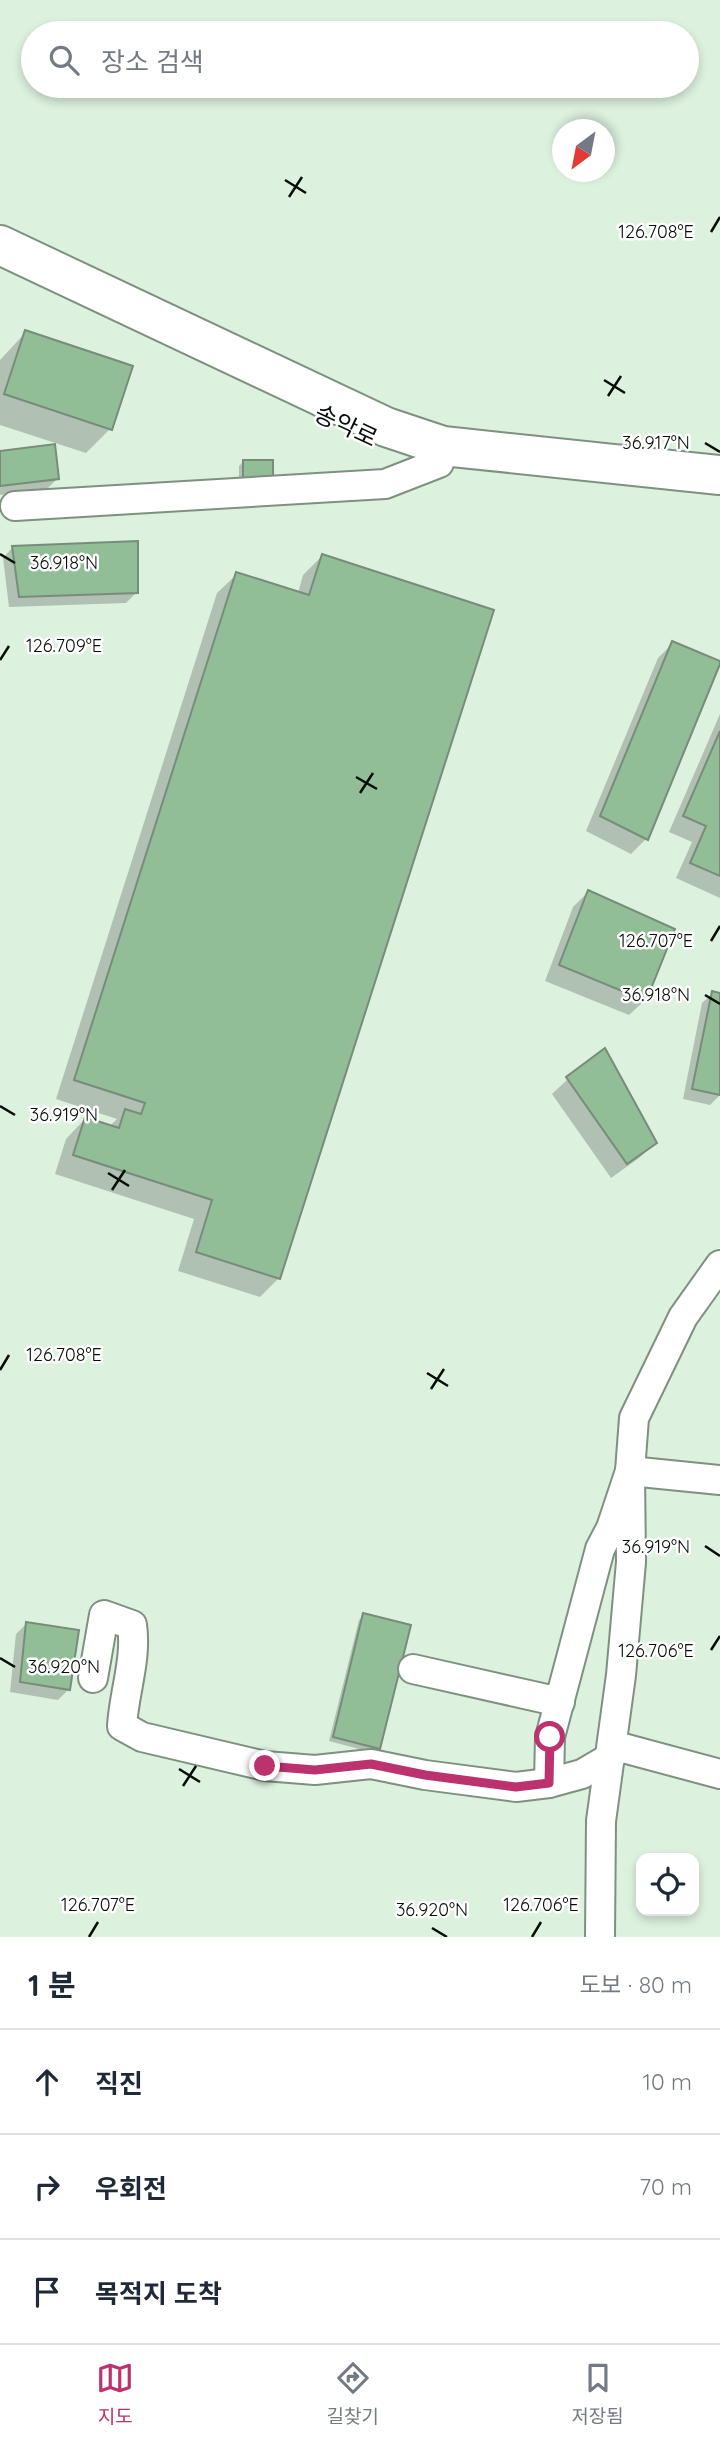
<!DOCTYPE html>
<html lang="ko">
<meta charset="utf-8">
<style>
:root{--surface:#fff;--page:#f6f6f7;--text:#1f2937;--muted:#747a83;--line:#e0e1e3;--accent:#bc326e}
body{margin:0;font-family:Quicksand,"Noto Sans KR",sans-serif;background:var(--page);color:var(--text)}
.controls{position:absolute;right:21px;bottom:21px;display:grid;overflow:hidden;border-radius:14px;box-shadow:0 4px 10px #0003}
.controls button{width:63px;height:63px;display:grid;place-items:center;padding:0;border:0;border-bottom:2px solid var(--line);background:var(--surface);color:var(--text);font:35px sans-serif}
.compass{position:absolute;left:552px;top:119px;width:63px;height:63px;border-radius:50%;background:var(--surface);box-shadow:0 4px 10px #0003;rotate:212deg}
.stop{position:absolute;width:21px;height:21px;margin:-16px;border:5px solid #bc326e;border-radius:50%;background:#fff}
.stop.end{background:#bc326e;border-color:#fff;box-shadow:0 2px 7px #0008}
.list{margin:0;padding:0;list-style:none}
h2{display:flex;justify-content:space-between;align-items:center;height:91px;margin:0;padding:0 28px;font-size:30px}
h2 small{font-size:23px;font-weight:400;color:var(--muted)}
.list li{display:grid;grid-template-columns:46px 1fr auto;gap:21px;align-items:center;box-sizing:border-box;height:105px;padding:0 28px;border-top:2px solid var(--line)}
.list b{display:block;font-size:26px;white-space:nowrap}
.list em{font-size:23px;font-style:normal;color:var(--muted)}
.icon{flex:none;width:38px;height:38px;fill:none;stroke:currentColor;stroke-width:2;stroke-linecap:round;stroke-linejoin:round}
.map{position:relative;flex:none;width:720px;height:1937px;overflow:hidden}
.search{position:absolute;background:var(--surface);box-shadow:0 4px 10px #0003;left:21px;right:21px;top:21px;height:77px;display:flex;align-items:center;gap:18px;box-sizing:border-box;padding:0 24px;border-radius:38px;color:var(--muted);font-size:26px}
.sheet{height:406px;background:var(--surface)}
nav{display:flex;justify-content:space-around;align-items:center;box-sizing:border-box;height:98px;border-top:2px solid var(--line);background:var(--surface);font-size:19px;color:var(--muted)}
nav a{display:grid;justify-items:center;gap:4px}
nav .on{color:var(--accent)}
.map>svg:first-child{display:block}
.shadow{fill:#0003}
.building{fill:#91be97;stroke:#798c7b;stroke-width:2}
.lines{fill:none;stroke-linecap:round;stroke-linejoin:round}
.minor-casing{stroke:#7e9180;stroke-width:32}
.secondary-casing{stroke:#7e9180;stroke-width:42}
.minor{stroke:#fff;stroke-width:28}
.secondary{stroke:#fff;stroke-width:38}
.route{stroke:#bc326e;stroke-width:9}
.ticks{fill:none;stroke:#070d08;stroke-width:2.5}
.labels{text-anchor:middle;stroke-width:5;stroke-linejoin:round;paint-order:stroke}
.street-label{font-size:24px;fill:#070d08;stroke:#fff}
.ticks-label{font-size:18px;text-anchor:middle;fill:#070d08;stroke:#fff;stroke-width:5;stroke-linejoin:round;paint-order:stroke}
</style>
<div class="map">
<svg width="720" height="1937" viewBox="0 0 720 1937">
<rect width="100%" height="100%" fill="#ddf1df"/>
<g class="shadow">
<polygon points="26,332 110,429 86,453 0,425 0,360"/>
<polygon points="0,452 57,479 47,489 0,495"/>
<polygon points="244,461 272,480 239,485 239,466"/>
<polygon points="13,547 136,593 126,603 9,607 3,558"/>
<polygon points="322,556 279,1278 260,1297 178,1271 194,1219 55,1174 66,1139 85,1119 109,1127 117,1119 56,1099 217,593 237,574 298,593 303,575"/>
<polygon points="673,643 646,839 631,854 586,831 658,658"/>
<polygon points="720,714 720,898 676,878 692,842 669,832"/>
<polygon points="588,892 645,1000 629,1015 545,981 573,907"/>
<polygon points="713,993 720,994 720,1095 710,1105 683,1099 702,1003"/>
<polygon points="568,1079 655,1143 639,1158 611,1178 552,1094"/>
<polygon points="364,1615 379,1748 374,1753 329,1741 359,1620"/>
<polygon points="26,1624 68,1690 58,1700 10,1692 16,1634"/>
</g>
<g class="building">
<polygon points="25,330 133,366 112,430 4,394"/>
<polygon points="55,444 59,479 0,486 0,451"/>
<rect x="243" y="460" width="30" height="21"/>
<polygon points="138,541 138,593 19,597 12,546"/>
<polygon points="322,554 494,610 280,1279 196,1252 212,1200 73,1155 85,1117 119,1128 125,1109 141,1114 145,1103 74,1080 236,572 309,595"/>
<polygon points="672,641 720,661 720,664 648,840 600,816"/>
<polygon points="720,731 720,876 690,863 706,826 683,816"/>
<polygon points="588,890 675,929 646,1001 559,965"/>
<polygon points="712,991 720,993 720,1095 692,1089"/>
<polygon points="605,1048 657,1143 627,1164 566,1077"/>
<polygon points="363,1613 411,1625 380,1749 333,1737"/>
<polygon points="26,1622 79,1630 70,1690 20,1682"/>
</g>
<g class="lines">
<defs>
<g id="minor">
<polyline points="15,506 385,484 439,463"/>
<polyline points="413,1669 560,1702"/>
<path d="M93,1678l11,-63 28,10c5,34 -8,67 -10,101l20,11 123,29 50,4 56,-6 54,11 91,12 33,-4 33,-9 29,-17"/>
<polyline points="612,1745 720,1774"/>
<polyline points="549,1783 550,1737 600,1549 611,1528 630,1471 720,1480"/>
<polyline points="600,1937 601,1821 621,1675 631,1562 630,1471 634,1418 683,1317 720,1265"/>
</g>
<polyline id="secondary" points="0,245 386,427 443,446 720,475"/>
</defs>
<use href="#minor" class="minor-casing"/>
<use href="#secondary" class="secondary-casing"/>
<use href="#minor" class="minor"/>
<use href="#secondary" class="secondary"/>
</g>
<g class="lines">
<polyline class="route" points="265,1766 315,1770 371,1764 425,1775 516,1787 549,1783 550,1737"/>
</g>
<path class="ticks" d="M285,180l21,13M289,197l13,-20M711,232l9,-15M604,380l21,13M608,396l13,-20M705,443l15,9M0,554l15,9M0,660l9,-14M356,777l21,12M360,793l13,-20M711,941l9,-15M705,995l15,9M0,1106l15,9M108,1173l21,13M112,1190l13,-20M0,1370l9,-15M427,1373l21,13M431,1389l13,-20M705,1546l15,10M711,1650l9,-14M0,1658l15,9M179,1769l21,13M183,1786l13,-20M432,1928l15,9M89,1937l9,-15M532,1937l9,-15"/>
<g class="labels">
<g class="street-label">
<text transform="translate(346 426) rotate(25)" y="8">송악로</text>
</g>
</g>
<g class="ticks-label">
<text x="656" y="238">126.708°E</text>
<text x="656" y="449">36.917°N</text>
<text x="64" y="569">36.918°N</text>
<text x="64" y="652">126.709°E</text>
<text x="656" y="947">126.707°E</text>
<text x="656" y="1001">36.918°N</text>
<text x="64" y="1121">36.919°N</text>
<text x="64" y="1361">126.708°E</text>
<text x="656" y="1553">36.919°N</text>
<text x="656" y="1657">126.706°E</text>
<text x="64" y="1673">36.920°N</text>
<text x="98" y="1911">126.707°E</text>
<text x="541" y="1911">126.706°E</text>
<text x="432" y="1916">36.920°N</text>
</g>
</svg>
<div class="controls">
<button><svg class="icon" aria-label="locate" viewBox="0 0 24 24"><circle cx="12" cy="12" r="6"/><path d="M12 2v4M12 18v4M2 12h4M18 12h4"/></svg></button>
</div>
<svg class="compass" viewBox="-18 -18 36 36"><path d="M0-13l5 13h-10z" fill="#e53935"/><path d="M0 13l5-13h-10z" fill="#747a83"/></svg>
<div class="stop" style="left:550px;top:1737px"></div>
<div class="stop end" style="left:265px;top:1766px"></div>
<div class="search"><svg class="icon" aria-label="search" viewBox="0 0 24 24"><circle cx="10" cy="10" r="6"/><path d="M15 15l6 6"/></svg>장소 검색</div>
</div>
<section class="sheet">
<h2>1 분<small>도보 · 80 m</small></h2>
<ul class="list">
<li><svg class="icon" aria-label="ahead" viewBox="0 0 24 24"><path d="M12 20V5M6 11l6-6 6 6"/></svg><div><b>직진</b></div><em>10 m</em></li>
<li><svg class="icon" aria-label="right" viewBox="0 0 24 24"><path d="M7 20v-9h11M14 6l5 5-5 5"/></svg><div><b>우회전</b></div><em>70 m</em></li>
<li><svg class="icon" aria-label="arrive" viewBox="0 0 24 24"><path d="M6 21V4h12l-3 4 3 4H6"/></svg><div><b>목적지 도착</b></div></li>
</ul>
</section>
<nav>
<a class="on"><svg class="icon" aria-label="map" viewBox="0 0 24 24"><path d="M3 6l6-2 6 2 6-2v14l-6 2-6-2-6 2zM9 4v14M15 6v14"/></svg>지도</a>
<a><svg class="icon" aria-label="directions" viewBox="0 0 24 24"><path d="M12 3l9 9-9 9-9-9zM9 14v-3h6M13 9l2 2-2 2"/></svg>길찾기</a>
<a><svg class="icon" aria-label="saved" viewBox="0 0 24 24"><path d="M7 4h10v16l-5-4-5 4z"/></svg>저장됨</a>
</nav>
